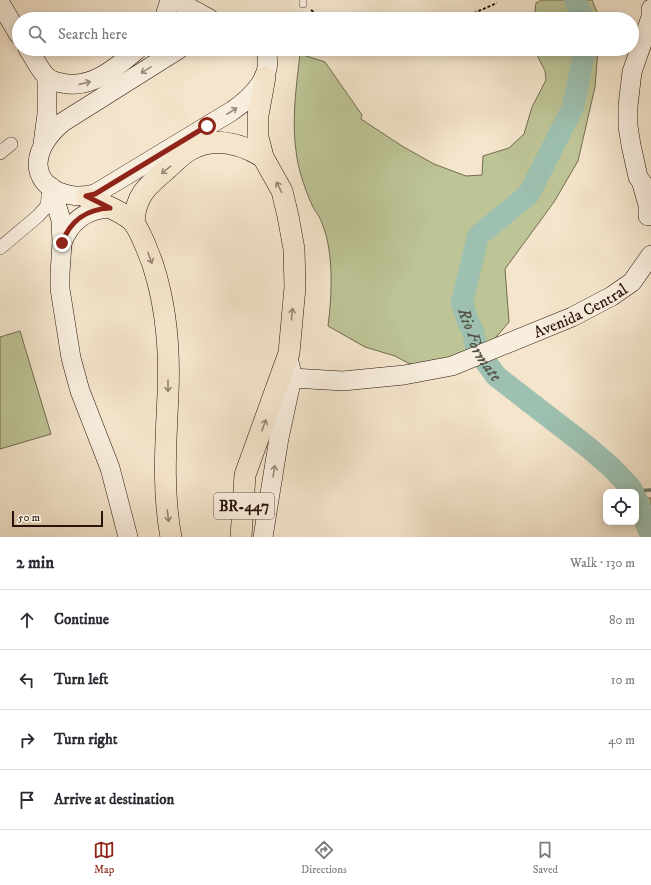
<!DOCTYPE html>
<meta charset="utf-8">
<style>
:root{--surface:#fff;--page:#f2f2f3;--text:#2b2b33;--muted:#7c7c81;--line:#e1e1e2;--accent:#8f2418}
body{margin:0;font-family:"IM FELL DW Pica",serif;background:var(--page);color:var(--text)}
.controls{position:absolute;right:12px;bottom:12px;display:grid;overflow:hidden;border-radius:8px;box-shadow:0 2px 10px #0003}
.controls button{width:36px;height:36px;display:grid;place-items:center;padding:0;border:0;border-bottom:1px solid var(--line);background:var(--surface);color:var(--text);font:20px sans-serif}
.scale{position:absolute;left:12px;bottom:10px;width:91px;box-sizing:border-box;padding-left:4px;border:2px solid #281209;border-top:0;font-size:11px;line-height:14px;white-space:nowrap;color:#281209;-webkit-text-stroke:3px #f8eede;paint-order:stroke}
.stop{position:absolute;width:12px;height:12px;margin:-9px;border:3px solid #8f2418;border-radius:50%;background:#fff}
.stop.end{background:#8f2418;border-color:#fff;box-shadow:0 1px 4px #0008}
.list{margin:0;padding:0;list-style:none}
h2{display:flex;justify-content:space-between;align-items:center;height:52px;margin:0;padding:0 16px;font-size:17px}
h2 small{font-size:13px;font-weight:400;color:var(--muted)}
.list li{display:grid;grid-template-columns:26px 1fr auto;gap:12px;align-items:center;box-sizing:border-box;height:60px;padding:0 16px;border-top:1px solid var(--line)}
.list b{display:block;font-size:15px;white-space:nowrap}
.list em{font-size:13px;font-style:normal;color:var(--muted)}
.icon{flex:none;width:22px;height:22px;fill:none;stroke:currentColor;stroke-width:2;stroke-linecap:round;stroke-linejoin:round}
.map{position:relative;flex:none;width:651px;height:537px;overflow:hidden}
.search{position:absolute;background:var(--surface);box-shadow:0 2px 10px #0003;left:12px;right:12px;top:12px;height:44px;display:flex;align-items:center;gap:10px;box-sizing:border-box;padding:0 14px;border-radius:22px;color:var(--muted);font-size:15px}
.sheet{height:292px;background:var(--surface)}
nav{display:flex;justify-content:space-around;align-items:center;box-sizing:border-box;height:56px;border-top:1px solid var(--line);background:var(--surface);font-size:11px;color:var(--muted)}
nav a{display:grid;justify-items:center;gap:2px}
nav .on{color:var(--accent)}
.map>svg:first-child{display:block}
.green{fill:#bdc496;stroke:#726b50}
.lines{fill:none;stroke-linecap:round;stroke-linejoin:round}
.stream{stroke:#6e7a6d;stroke-width:3.5}
.river{stroke:#9dc0b0;stroke-width:22}
.lane-casing{stroke:#5b473a;stroke-width:8}
.street-casing{stroke:#5b473a;stroke-width:14}
.secondary-casing{stroke:#281209;stroke-width:20}
.primary-casing{stroke:#281209;stroke-width:22}
.path{stroke:#281209;stroke-width:2;stroke-dasharray:3 2;stroke-linecap:butt}
.lane{stroke:#f8eede;stroke-width:7}
.street{stroke:#f8eede;stroke-width:13}
.secondary{stroke:#f8eede;stroke-width:19}
.primary{stroke:#f4e5cc;stroke-width:21}
.oneway{stroke:#9a8b7e}
.oneway2{stroke:#988674}
.route{stroke:#8f2418;stroke-width:5}
.labels{text-anchor:middle;stroke-width:4;stroke-linejoin:round;paint-order:stroke}
.shield{fill:#f8eede;stroke:#665449;stroke-width:1}
.shield-label{font-size:15px;font-weight:bold;fill:#281209}
.street-label{font-size:16px;fill:#281209;stroke:#f8eede}
.water-label{font-size:17px;font-style:italic;fill:#514f43;stroke:#f8eede}
</style>
<div class="map">
<svg width="651" height="537" viewBox="0 0 651 537">
<rect width="100%" height="100%" fill="#f4e5cc"/>
<filter id="stains"><feTurbulence type="fractalNoise" baseFrequency=".005" numOctaves="4"/><feColorMatrix values="0 0 0 0 .2 0 0 0 0 .09 0 0 0 0 .02 0 0 0 .5 -.17"/></filter>
<radialGradient id="worn" r=".72"><stop offset=".6" stop-color="#630" stop-opacity="0"/><stop offset="1" stop-color="#630" stop-opacity=".3"/></radialGradient>
<g class="green">
<polygon points="542,0 592,0 600,19 534,19 536,3"/>
<path d="M536,49h62l-3,38 -17,74 -24,41 -49,67 4,53 -19,22 -42,17 -31,5 -9,-3 -13,-7 -30,-9 -37,-21c4,-31 6,-74 -6,-103 -2,-6 -6,-11 -9,-16 -7,-15 -13,-32 -16,-49 -6,-35 -1,-69 3,-104l25,8 37,53 -1,4 41,27 32,18 32,12 16,-1 1,-19 26,-8 15,-14 8,-27 14,-27 -1,-9 -7,-14z"/>
<polygon points="20,331 51,434 0,449 0,337"/>
<polygon points="636,498 651,498 651,536"/>
</g>
<g class="lines">
<polyline class="stream" points="632,491 651,490"/>
<g class="river">
<polyline points="575,0 583,19"/>
<path id="s1" d="M585,49l-12,58 -44,87 -51,42 -16,66 6,20 5,9 3,15 4,8 16,22 93,72 23,20 18,19 3,5"/>
<polyline points="636,498 651,536"/>
</g>
<defs>
<polyline id="lane" points="303,0 303,4"/>
<g id="street">
<polyline points="0,153 11,144"/>
<polyline points="0,248 38,216 47,206 49,189"/>
</g>
<g id="secondary">
<polyline points="175,0 210,19"/>
<polyline points="0,3 19,35"/>
<polyline points="651,9 651,17 632,72 628,106 628,126 631,145 638,177 651,195"/>
<polyline points="164,19 170,0"/>
<path d="M28,49c5,7 13,23 19,28 4,4 10,5 15,6 29,7 55,-16 76,-34"/>
<path d="M179,49l-116,73c-12,10 -24,25 -25,41 0,29 35,37 57,31l137,-83c19,-13 44,-36 33,-62"/>
<polyline points="43,144 47,114 47,78"/>
<polyline points="642,184 648,205 648,216"/>
<polyline points="50,186 54,197 61,220 62,243 60,274 60,289 71,358 80,391 110,468 128,537"/>
<path d="M62,243c8,-22 25,-34 48,-35"/>
<path id="s2" d="M292,378l51,3 61,-6 48,-9 120,-49 40,-21 20,-14 19,-27"/>
<polyline points="263,537 279,438 292,378 290,365"/>
</g>
<g id="primary">
<path d="M86,197c12,5 40,16 48,26 8,11 13,27 18,39 14,42 18,88 16,132 -2,47 -6,96 3,143"/>
<path d="M134,223c1,-27 13,-37 32,-53 8,-7 15,-15 24,-20 24,-14 51,-6 73,7"/>
<polyline points="241,537 245,475 289,353 295,287 294,249 288,216 282,191 263,157 258,137 258,115 265,77"/>
</g>
</defs>
<use href="#lane" class="lane-casing"/>
<use href="#street" class="street-casing"/>
<use href="#secondary" class="secondary-casing"/>
<use href="#primary" class="primary-casing"/>
<g class="path">
<polyline points="311,10 323,19"/>
<polyline points="460,19 497,3"/>
</g>
<use href="#lane" class="lane"/>
<use href="#street" class="street"/>
<use href="#secondary" class="secondary"/>
<use href="#primary" class="primary"/>
</g>
<defs><path id="oneway-shaft" d="M-6 0H5M1.5-3L5.5 0L1.5 3" fill="none" stroke-width="1.6" stroke-linecap="round" stroke-linejoin="round"/></defs>
<g class="oneway">
<use href="#oneway-shaft" transform="translate(146 70) rotate(148)"/>
<use href="#oneway-shaft" transform="translate(85 83) rotate(-13)"/>
<use href="#oneway-shaft" transform="translate(232 111) rotate(-33)"/>
<use href="#oneway-shaft" transform="translate(274 471) rotate(-81)"/>
</g>
<g class="oneway2">
<use href="#oneway-shaft" transform="translate(166 170) rotate(140)"/>
<use href="#oneway-shaft" transform="translate(279 187) rotate(-117)"/>
<use href="#oneway-shaft" transform="translate(150 258) rotate(69)"/>
<use href="#oneway-shaft" transform="translate(292 314) rotate(-84)"/>
<use href="#oneway-shaft" transform="translate(168 386) rotate(90)"/>
<use href="#oneway-shaft" transform="translate(264 425) rotate(-70)"/>
<use href="#oneway-shaft" transform="translate(168 516) rotate(83)"/>
</g>
<g class="lines">
<path class="route" d="M62,243c8,-22 25,-34 48,-35l-24,-12 9,-2 112,-68"/>
</g>
<g class="labels">
<rect class="shield" x="214" y="493" width="60" height="26" rx="3"/>
<g class="shield-label">
<text x="244" y="511">BR-447</text>
</g>
<g class="street-label">
<text dy="6" stroke="none"><textPath href="#s2" startOffset="301">Avenida Central</textPath></text>
</g>
<g class="water-label">
<text dy="6" stroke="none"><textPath href="#s1" startOffset="337">Rio Formate</textPath></text>
</g>
</g>
<rect width="100%" height="100%" filter="url(#stains)"/>
<rect width="100%" height="100%" fill="url(#worn)"/>
</svg>
<div class="controls">
<button><svg class="icon" aria-label="locate" viewBox="0 0 24 24"><circle cx="12" cy="12" r="6"/><path d="M12 2v4M12 18v4M2 12h4M18 12h4"/></svg></button>
</div>
<div class="scale">50 m</div>
<div class="stop" style="left:207px;top:126px"></div>
<div class="stop end" style="left:62px;top:243px"></div>
<div class="search"><svg class="icon" aria-label="search" viewBox="0 0 24 24"><circle cx="10" cy="10" r="6"/><path d="M15 15l6 6"/></svg>Search here</div>
</div>
<section class="sheet">
<h2>2 min<small>Walk · 130 m</small></h2>
<ul class="list">
<li><svg class="icon" aria-label="ahead" viewBox="0 0 24 24"><path d="M12 20V5M6 11l6-6 6 6"/></svg><div><b>Continue</b></div><em>80 m</em></li>
<li><svg class="icon" aria-label="left" viewBox="0 0 24 24"><path d="M17 20v-9H6M10 6l-5 5 5 5"/></svg><div><b>Turn left</b></div><em>10 m</em></li>
<li><svg class="icon" aria-label="right" viewBox="0 0 24 24"><path d="M7 20v-9h11M14 6l5 5-5 5"/></svg><div><b>Turn right</b></div><em>40 m</em></li>
<li><svg class="icon" aria-label="arrive" viewBox="0 0 24 24"><path d="M6 21V4h12l-3 4 3 4H6"/></svg><div><b>Arrive at destination</b></div></li>
</ul>
</section>
<nav>
<a class="on"><svg class="icon" aria-label="map" viewBox="0 0 24 24"><path d="M3 6l6-2 6 2 6-2v14l-6 2-6-2-6 2zM9 4v14M15 6v14"/></svg>Map</a>
<a><svg class="icon" aria-label="directions" viewBox="0 0 24 24"><path d="M12 3l9 9-9 9-9-9zM9 14v-3h6M13 9l2 2-2 2"/></svg>Directions</a>
<a><svg class="icon" aria-label="saved" viewBox="0 0 24 24"><path d="M7 4h10v16l-5-4-5 4z"/></svg>Saved</a>
</nav>
